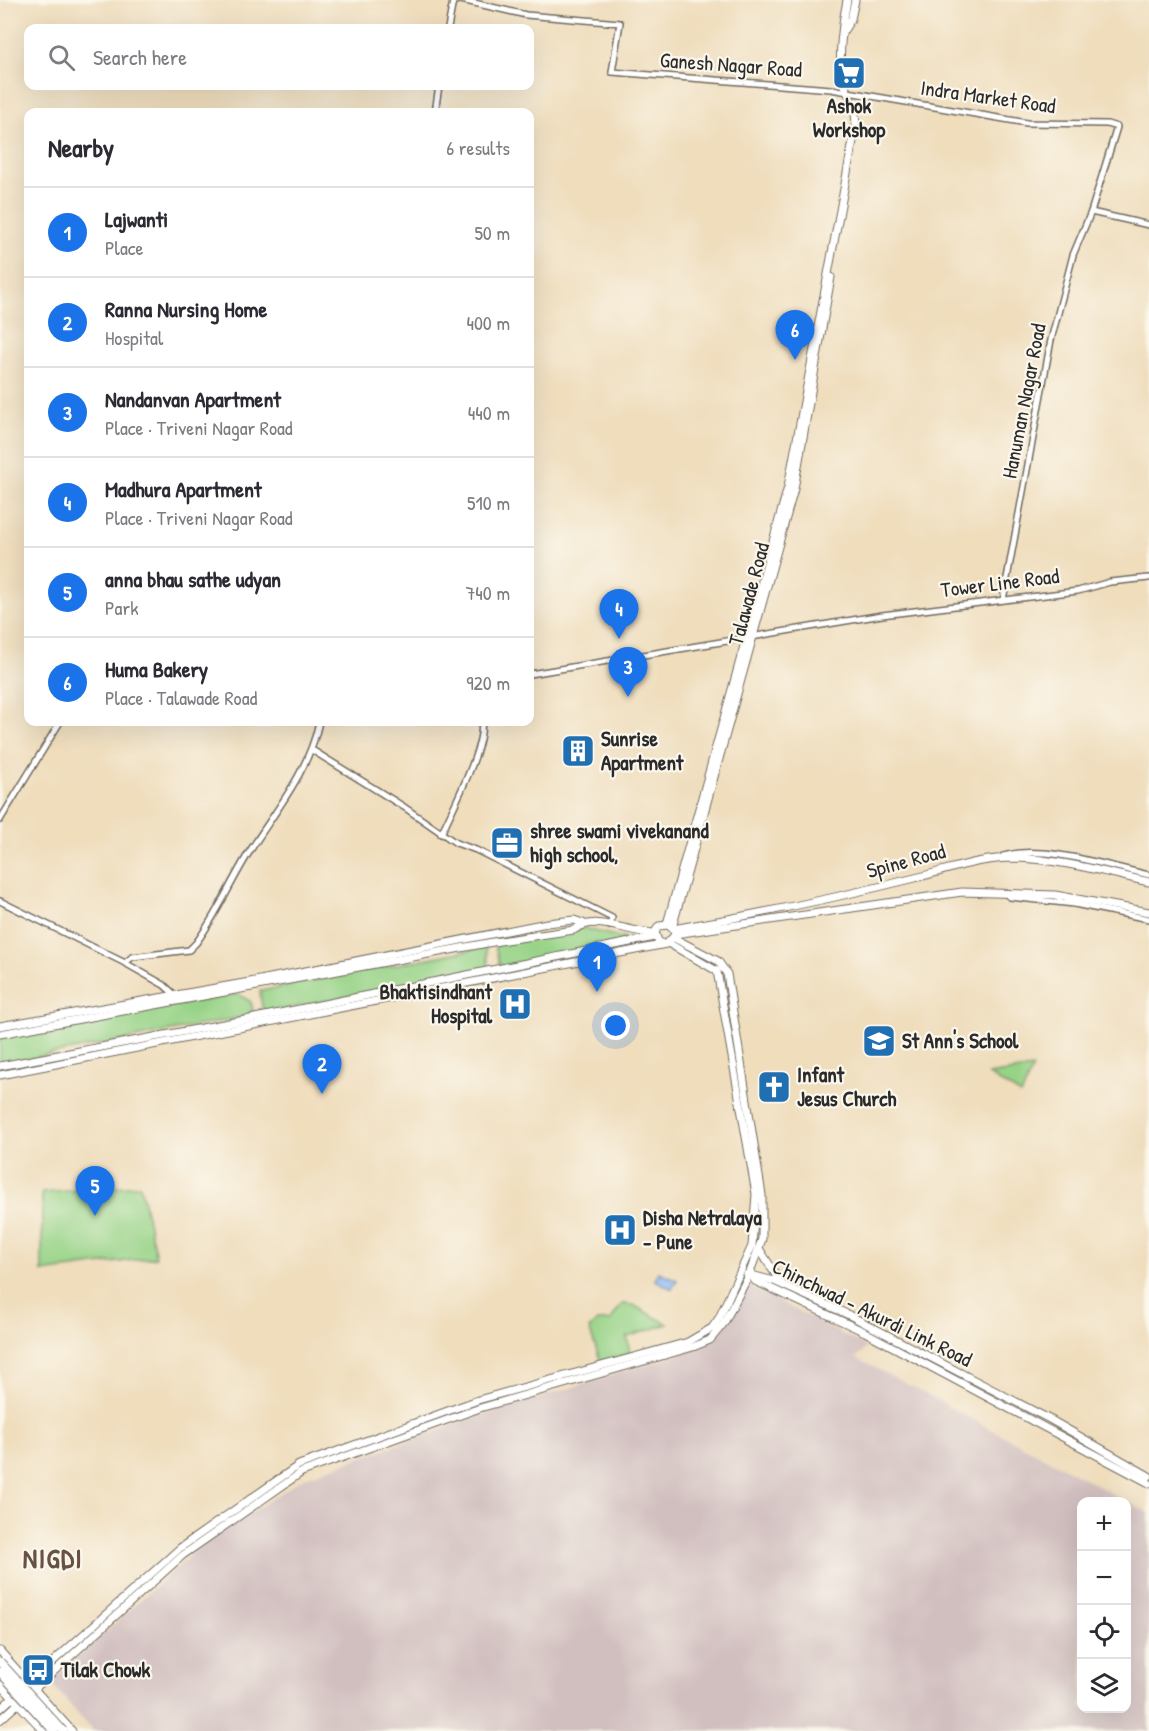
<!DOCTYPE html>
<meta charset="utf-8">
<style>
:root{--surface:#fff;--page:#f2f2f3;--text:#2b2b33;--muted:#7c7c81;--line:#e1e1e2;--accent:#1a73e8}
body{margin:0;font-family:"Patrick Hand",sans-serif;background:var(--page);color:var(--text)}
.controls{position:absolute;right:18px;bottom:18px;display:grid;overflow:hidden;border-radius:12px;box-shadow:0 6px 24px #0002}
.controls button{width:54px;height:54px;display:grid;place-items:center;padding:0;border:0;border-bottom:2px solid var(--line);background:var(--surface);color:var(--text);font:30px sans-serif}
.you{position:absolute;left:616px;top:1026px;width:21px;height:21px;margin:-15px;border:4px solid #fff;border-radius:50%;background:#1a73e8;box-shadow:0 0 0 9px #1a73e833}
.badge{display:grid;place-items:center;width:39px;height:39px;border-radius:50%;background:var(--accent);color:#fff;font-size:20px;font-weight:700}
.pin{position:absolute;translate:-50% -50px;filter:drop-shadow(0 2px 3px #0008)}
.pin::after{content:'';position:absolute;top:32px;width:21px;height:18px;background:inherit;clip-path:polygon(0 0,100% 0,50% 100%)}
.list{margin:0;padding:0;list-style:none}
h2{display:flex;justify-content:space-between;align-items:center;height:78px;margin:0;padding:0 24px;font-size:26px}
h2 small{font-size:20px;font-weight:400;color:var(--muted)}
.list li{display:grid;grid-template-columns:39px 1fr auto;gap:18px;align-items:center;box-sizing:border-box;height:90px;padding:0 24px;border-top:2px solid var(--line)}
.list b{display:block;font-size:22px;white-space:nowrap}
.list p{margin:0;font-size:20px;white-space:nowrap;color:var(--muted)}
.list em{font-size:20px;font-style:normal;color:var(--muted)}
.icon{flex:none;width:33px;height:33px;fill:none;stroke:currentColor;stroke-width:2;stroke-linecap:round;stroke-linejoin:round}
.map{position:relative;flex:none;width:1149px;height:1731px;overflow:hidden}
.search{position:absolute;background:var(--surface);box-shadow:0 6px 24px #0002;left:24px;top:24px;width:510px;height:66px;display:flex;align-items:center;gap:15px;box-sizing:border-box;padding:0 21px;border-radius:12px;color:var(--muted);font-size:22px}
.panel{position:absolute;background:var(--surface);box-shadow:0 6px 24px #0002;left:24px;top:108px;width:510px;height:618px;border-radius:12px}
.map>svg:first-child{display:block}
.industrial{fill:#d1bfbf;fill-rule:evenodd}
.green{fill:#97d387;stroke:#617f59;stroke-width:1.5}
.water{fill:#8abaf6;stroke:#5a7290;stroke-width:1.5}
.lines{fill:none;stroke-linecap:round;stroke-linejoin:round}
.minor-casing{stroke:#70695e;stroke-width:8}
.major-casing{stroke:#70695e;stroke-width:9}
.minor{stroke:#fff;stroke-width:5}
.major{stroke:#fff;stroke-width:7}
.highway-bridge-casing{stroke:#70695e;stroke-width:10;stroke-linecap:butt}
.highway-bridge{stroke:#fff;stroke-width:8}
.labels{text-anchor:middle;stroke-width:4.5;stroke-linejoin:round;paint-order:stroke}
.street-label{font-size:21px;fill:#2b2b2b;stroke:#fbf7ec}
.poi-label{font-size:21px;font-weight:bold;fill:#2b2b2b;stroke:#fbf7ec;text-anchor:start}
.district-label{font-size:27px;font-weight:bold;letter-spacing:1.5px;fill:#675243;stroke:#fbf7ec}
</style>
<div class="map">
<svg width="1149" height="1731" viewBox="0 0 1149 1731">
<rect width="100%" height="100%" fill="#fbf7ec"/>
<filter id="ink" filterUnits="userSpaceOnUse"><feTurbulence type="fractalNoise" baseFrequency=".0167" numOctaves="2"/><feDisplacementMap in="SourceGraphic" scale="12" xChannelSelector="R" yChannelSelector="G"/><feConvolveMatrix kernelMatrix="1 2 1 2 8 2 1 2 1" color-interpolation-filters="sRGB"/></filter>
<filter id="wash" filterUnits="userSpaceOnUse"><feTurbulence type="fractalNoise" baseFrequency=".008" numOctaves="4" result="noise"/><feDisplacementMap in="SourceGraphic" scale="24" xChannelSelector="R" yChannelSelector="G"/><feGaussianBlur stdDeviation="1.35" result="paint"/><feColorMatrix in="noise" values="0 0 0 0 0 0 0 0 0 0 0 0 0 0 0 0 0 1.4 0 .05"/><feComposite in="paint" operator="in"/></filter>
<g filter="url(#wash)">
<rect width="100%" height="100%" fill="#efddbc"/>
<path class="industrial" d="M745,1283l122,64 -11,11 91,47 -30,42 30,-41 202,107v218h-1056l-43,-49 150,-136 105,-69 164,-58 231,-71 15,-9zM1082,1502h44v206h-44z"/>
<g class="green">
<polygon points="584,928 623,938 626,941 500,967 495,945"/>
<polygon points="486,947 489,968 270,1012 262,1008 260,991 266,990"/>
<polygon points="238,994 251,1002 254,1015 0,1064 0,1037"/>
<polygon points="1033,1068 1021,1095 989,1075"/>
<polygon points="140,1185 156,1257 42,1272 42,1193"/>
<polygon points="622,1304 633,1305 668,1324 627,1337 630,1353 601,1362 589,1329 597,1321 610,1321"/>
</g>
<polygon class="water" points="659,1272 677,1280 672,1289 655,1280"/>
</g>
<g filter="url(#ink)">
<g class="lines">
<defs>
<g id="minor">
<polyline points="461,0 526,15 620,23 612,72 831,89 1027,123 1107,124 1117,127 1091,212 1073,255 1051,340 1003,600"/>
<polyline points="448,28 453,1 460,0"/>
<polyline points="435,112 439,86"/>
<polyline points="1091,212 1149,225"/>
<polyline points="530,674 882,615 1078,591 1110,582 1149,578"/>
<polyline points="312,750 404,807 456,843 476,850 612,918 610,926"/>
<polyline points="0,820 60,722"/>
<path d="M441,834c11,-24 45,-89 40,-112"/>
<path d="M1003,856c40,-12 105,10 146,19"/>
<polyline points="1006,894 1010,897 1074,904 1149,919"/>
<polyline points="0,901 125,963 164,985 175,995"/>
<path d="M125,963l7,-6 57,-7 7,-7c21,-28 35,-62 54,-92 27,-43 58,-78 69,-129"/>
</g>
<g id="major">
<polyline points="844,30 851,19 855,0"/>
<path d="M667,924l121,-437 68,-362c0,-18 -8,-29 -13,-45 -6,-18 0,-61 4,-80"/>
<polyline points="672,928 794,489 831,277"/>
<path d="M673,929c82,-14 162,-31 242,-51 34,-8 63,-20 99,-20 45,1 91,14 135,24"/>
<polyline points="675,934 962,892 1055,895 1149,912"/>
<polyline points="0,1026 250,982 547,923 574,920 583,923"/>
<path d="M0,1034l493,-92 81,-12c23,-17 55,4 81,3"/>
<polyline points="0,1066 250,1019 655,937"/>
<polyline points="0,1075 666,944 675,935 673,929 668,925 659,926 655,932 658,941 663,944"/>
<polyline points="760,1250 781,1283"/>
<polyline points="747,1274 774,1281 849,1315 1051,1420 1149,1476"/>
<polyline points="752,1276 755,1281 865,1332 1149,1483"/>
<polyline points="0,1651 72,1731"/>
<polyline points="0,1684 44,1731"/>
<polyline points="0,1709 180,1548 299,1465 478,1400 688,1342 712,1328 719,1318 752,1246 756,1194 717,971 668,943"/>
<polyline points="0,1720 183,1555 302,1472 480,1408 693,1347 710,1340 724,1323 749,1275 762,1239 762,1195 727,974 718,961 674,938"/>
</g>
</defs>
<use href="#minor" class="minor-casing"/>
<use href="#major" class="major-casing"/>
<use href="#minor" class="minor"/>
<use href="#major" class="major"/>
<defs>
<g id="highway-bridge">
<polyline points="0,1662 63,1731"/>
<polyline points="0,1672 54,1731"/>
</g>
</defs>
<use href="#highway-bridge" class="highway-bridge-casing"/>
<use href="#highway-bridge" class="highway-bridge"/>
</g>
</g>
<defs>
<symbol id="supermarket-square" viewBox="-11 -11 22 22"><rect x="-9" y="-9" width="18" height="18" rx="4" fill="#1f6fb2" stroke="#fbf7ec"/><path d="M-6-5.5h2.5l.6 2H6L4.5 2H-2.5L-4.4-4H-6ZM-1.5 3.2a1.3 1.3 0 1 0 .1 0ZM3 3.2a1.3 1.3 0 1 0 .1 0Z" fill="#fff"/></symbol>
<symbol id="building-square" viewBox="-11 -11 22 22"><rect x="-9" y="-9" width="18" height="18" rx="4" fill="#1f6fb2" stroke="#fbf7ec"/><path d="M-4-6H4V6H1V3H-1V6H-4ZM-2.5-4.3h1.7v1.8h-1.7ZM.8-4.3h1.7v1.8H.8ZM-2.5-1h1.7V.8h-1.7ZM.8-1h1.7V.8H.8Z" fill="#fff"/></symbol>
<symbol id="office-square" viewBox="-11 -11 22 22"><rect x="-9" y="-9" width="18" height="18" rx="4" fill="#1f6fb2" stroke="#fbf7ec"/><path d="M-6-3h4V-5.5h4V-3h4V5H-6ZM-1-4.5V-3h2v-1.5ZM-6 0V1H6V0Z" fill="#fff"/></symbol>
<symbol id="hospital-square" viewBox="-11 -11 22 22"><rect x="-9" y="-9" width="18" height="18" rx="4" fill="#1f6fb2" stroke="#fbf7ec"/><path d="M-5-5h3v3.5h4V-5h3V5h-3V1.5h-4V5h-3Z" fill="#fff"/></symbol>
<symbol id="school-square" viewBox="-11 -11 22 22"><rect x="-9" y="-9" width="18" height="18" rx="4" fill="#1f6fb2" stroke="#fbf7ec"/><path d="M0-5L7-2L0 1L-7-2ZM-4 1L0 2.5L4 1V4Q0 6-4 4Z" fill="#fff"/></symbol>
<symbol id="church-square" viewBox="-11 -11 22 22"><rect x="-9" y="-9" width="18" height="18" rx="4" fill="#1f6fb2" stroke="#fbf7ec"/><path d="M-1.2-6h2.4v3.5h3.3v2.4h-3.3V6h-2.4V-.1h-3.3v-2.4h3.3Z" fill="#fff"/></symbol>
<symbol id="bus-square" viewBox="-11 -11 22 22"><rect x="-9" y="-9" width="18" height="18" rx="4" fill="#1f6fb2" stroke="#fbf7ec"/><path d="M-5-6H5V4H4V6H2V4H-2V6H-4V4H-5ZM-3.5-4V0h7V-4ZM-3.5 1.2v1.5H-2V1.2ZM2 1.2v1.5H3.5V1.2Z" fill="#fff"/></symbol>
</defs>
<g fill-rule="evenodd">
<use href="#supermarket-square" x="830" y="54" width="38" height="38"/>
<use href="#building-square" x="559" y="732" width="38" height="38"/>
<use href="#office-square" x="488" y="824" width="38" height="38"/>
<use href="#hospital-square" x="496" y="985" width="38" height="38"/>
<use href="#school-square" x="860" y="1022" width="38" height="38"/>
<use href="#church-square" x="755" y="1068" width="38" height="38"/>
<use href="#hospital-square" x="601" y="1211" width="38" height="38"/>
<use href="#bus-square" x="19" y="1651" width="38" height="38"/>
</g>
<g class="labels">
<g class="street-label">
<text transform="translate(731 65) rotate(4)" y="7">Ganesh Nagar Road</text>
<text transform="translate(988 97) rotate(8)" y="7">Indra Market Road</text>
<text transform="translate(1024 401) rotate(-79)" y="7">Hanuman Nagar Road</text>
<text transform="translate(1000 583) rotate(-7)" y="7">Tower Line Road</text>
<text transform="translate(749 594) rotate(-75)" y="7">Talawade Road</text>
<text transform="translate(906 861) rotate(-15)" y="7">Spine Road</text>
<text transform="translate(872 1313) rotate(26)" y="7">Chinchwad - Akurdi Link Road</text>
</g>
<g class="poi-label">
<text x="849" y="113" text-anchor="middle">Ashok<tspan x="849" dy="24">Workshop</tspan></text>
<text x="601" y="746">Sunrise<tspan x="601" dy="24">Apartment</tspan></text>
<text x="530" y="838">shree swami vivekanand<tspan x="530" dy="24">high school,</tspan></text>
<text x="492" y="999" text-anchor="end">Bhaktisindhant<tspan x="492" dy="24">Hospital</tspan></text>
<text x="902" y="1048">St Ann's School</text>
<text x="797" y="1082">Infant<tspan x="797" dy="24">Jesus Church</tspan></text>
<text x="643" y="1225">Disha Netralaya<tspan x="643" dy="24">- Pune</tspan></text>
<text x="61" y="1677">Tilak Chowk</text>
</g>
<g class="district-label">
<text x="53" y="1568">NIGDI</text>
</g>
</g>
</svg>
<div class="controls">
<button>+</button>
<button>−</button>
<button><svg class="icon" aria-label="locate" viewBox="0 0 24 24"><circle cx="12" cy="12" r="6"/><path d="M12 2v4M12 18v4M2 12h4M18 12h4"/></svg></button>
<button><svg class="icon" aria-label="layers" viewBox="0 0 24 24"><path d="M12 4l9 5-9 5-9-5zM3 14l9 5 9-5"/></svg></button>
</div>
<div class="you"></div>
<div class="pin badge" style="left:597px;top:992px">1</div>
<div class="pin badge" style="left:322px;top:1094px">2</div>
<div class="pin badge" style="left:628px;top:697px">3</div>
<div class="pin badge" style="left:619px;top:639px">4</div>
<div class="pin badge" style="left:95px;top:1216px">5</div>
<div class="pin badge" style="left:795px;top:360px">6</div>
<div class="search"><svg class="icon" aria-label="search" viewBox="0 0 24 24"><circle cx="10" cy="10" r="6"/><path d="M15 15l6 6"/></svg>Search here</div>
<section class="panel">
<h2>Nearby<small>6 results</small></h2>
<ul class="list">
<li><span class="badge">1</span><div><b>Lajwanti</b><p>Place</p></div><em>50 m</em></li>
<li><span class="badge">2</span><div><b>Ranna Nursing Home</b><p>Hospital</p></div><em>400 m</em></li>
<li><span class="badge">3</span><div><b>Nandanvan Apartment</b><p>Place · Triveni Nagar Road</p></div><em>440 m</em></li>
<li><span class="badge">4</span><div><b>Madhura Apartment</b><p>Place · Triveni Nagar Road</p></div><em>510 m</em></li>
<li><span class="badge">5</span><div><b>anna bhau sathe udyan</b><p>Park</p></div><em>740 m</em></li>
<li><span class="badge">6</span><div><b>Huma Bakery</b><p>Place · Talawade Road</p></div><em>920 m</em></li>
</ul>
</section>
</div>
